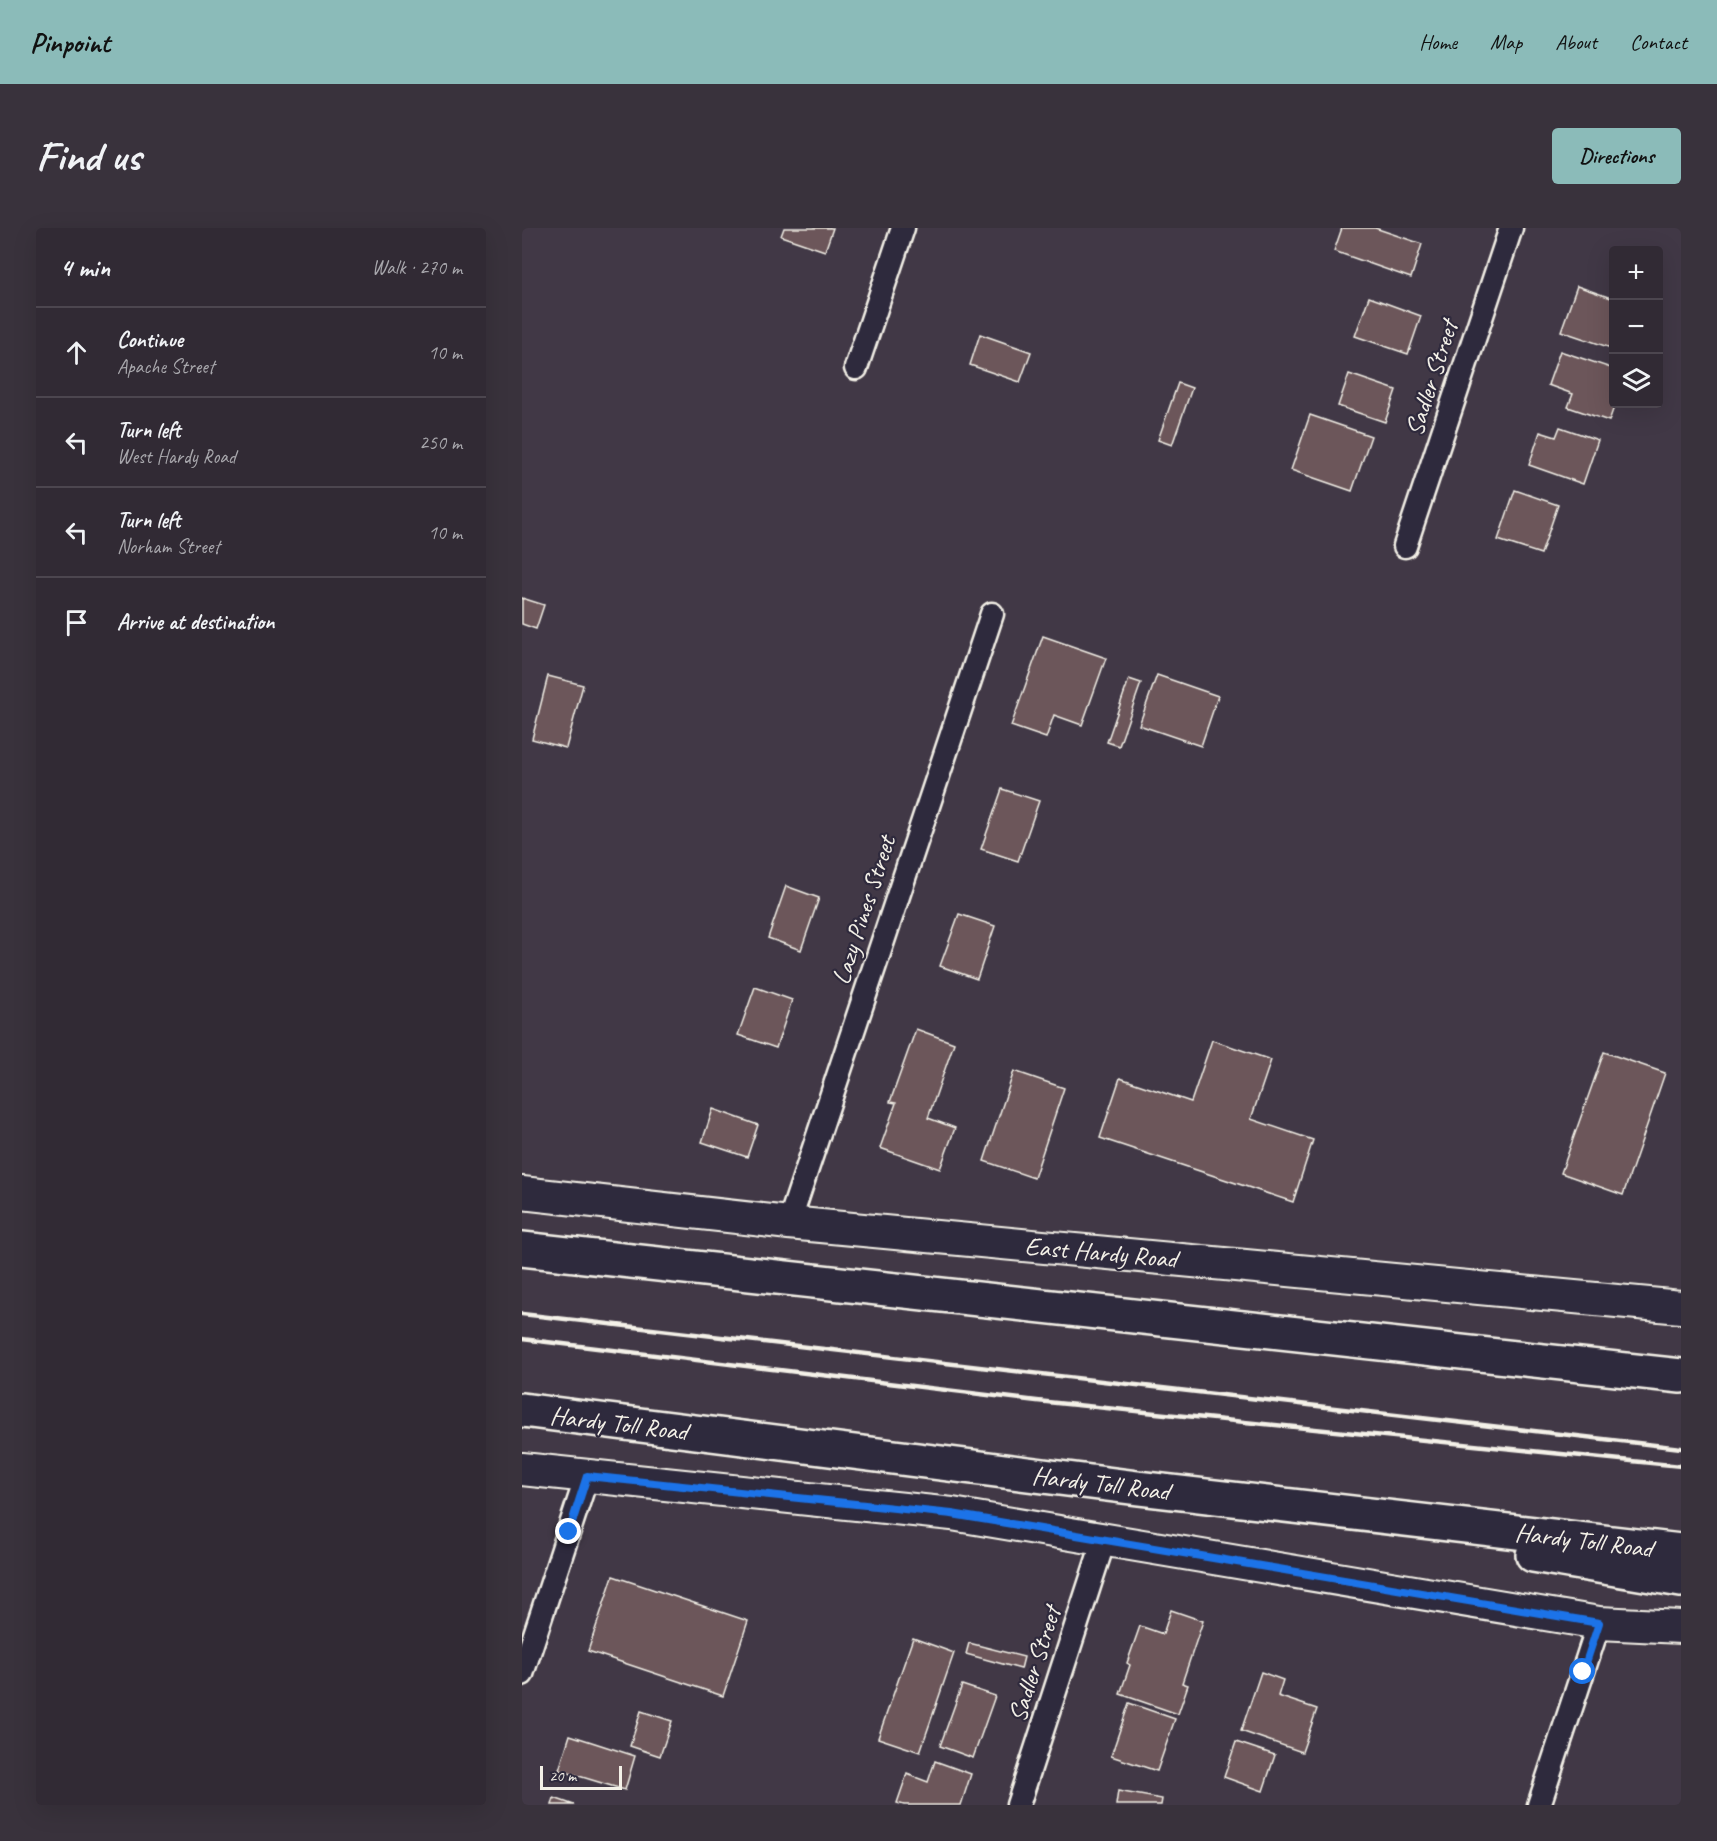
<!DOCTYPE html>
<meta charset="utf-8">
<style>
:root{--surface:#312a34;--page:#39323c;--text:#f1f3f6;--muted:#a8a7ac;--line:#4c464f;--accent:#8bbbb9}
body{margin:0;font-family:Caveat,sans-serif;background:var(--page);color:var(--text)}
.controls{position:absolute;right:18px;top:18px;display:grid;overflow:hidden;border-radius:6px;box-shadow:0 6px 24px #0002}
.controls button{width:54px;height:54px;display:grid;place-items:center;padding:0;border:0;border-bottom:2px solid var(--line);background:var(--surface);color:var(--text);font:30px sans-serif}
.scale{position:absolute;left:18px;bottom:15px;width:82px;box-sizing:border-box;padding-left:6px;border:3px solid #f4f1e8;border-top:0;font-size:16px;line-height:21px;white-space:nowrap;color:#f4f1e8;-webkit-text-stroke:4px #2f2a3d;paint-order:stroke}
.stop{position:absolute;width:18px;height:18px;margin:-14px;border:4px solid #1a73e8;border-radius:50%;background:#fff}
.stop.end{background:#1a73e8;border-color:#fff;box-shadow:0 2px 6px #0008}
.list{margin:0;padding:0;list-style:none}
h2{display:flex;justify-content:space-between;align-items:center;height:78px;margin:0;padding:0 24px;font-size:26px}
h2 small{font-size:20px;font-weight:400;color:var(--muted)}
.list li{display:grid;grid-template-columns:39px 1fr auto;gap:18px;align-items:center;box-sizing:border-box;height:90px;padding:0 24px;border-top:2px solid var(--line)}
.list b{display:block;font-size:22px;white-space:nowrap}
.list p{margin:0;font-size:20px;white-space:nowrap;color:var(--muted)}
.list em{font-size:20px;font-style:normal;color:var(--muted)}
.icon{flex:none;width:33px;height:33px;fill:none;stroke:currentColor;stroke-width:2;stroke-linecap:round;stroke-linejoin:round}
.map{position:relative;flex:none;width:1159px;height:1577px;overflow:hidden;border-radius:6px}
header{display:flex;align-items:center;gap:36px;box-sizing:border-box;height:84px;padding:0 30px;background:var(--accent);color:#111}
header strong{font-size:28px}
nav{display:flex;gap:33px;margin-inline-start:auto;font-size:21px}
.intro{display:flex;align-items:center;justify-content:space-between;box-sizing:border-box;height:144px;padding:0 36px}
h1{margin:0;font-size:42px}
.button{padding:15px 27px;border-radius:6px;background:var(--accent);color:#111;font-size:21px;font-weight:700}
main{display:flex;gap:36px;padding:0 36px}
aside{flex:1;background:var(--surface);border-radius:6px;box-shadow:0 6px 24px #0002}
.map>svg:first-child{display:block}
.building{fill:#6c575a;stroke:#f4f1e8;stroke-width:1.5}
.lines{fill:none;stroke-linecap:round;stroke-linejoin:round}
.street-casing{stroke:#f4f1e8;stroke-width:27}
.secondary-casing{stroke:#f4f1e8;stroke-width:36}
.highway-casing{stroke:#f4f1e8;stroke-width:38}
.street{stroke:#2f2a3d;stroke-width:22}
.secondary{stroke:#2f2a3d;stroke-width:32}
.highway{stroke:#2f2a3d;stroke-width:33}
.rail{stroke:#f4f1e8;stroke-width:4.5}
.route{stroke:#1a73e8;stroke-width:8}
.labels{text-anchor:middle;stroke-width:4.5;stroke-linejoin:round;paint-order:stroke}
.street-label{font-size:26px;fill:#f4f1e8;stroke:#2f2a3d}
</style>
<header>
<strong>Pinpoint</strong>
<nav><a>Home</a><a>Map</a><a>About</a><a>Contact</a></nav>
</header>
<div class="intro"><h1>Find us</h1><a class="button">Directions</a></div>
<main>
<aside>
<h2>4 min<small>Walk · 270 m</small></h2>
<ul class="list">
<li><svg class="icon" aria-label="ahead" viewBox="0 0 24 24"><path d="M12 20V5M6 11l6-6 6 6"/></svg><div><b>Continue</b><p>Apache Street</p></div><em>10 m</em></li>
<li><svg class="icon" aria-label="left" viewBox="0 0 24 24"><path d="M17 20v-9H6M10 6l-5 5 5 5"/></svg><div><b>Turn left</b><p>West Hardy Road</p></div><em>250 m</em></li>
<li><svg class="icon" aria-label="left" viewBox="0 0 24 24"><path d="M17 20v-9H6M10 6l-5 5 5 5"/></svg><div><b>Turn left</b><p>Norham Street</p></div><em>10 m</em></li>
<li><svg class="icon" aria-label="arrive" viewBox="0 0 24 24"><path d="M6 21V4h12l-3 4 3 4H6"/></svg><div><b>Arrive at destination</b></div></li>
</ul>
</aside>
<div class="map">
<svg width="1159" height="1577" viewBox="0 0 1159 1577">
<rect width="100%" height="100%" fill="#413846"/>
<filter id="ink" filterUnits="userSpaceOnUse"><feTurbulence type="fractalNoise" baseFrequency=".0167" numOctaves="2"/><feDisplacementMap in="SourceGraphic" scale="12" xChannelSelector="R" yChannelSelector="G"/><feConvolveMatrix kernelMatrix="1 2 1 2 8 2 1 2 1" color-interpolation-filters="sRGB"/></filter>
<g filter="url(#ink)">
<g class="building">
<polygon points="262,0 311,0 303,23 259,8"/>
<polygon points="820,0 853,0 900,16 889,50 812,23"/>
<polygon points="1055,58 1092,71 1092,121 1039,103"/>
<polygon points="847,69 899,88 886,126 833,108"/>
<polygon points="458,106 509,124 498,154 448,137"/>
<polygon points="1038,123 1092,141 1092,176 1093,176 1087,193 1046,179 1051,166 1026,157"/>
<polygon points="827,146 874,162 863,194 816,178"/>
<polygon points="656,155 670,160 650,217 636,212"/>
<polygon points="788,187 849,208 830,263 769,242"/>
<polygon points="1038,199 1076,212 1061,256 1007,237 1018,204 1034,209"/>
<polygon points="993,262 1036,277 1019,326 976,312"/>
<polygon points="0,370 22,377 14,401 0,396"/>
<polygon points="521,408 584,430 560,497 532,487 524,510 489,498"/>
<polygon points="635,447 696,468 679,518 617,497"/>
<polygon points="26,448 61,457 44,520 10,511"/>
<polygon points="607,451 619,455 597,518 585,514"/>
<polygon points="480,561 517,573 496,633 459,621"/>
<polygon points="264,658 297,670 279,722 246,710"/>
<polygon points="437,686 473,698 455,751 418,738"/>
<polygon points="233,759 270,772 254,820 216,807"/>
<polygon points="394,801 432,815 406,890 433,900 418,941 358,920 374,875 368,874"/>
<polygon points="690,812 749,832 729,891 791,912 771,974 578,910 598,850 669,874"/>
<polygon points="1082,824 1143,845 1101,967 1039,945"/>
<polygon points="492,843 542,860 512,950 462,933"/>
<polygon points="191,881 236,897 225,929 180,914"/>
<polygon points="91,1348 226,1393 201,1468 66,1423"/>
<polygon points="649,1382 681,1393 660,1455 666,1457 656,1486 598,1466 608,1437 605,1435 618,1398 641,1406"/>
<polygon points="391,1410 432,1425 398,1524 356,1510"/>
<polygon points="447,1415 502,1429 499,1441 444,1426"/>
<polygon points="739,1444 761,1452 756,1468 795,1481 780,1524 719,1503"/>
<polygon points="440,1457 473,1468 451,1530 418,1518"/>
<polygon points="607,1475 653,1491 635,1543 589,1528"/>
<polygon points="119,1483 150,1493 138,1528 108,1518"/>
<polygon points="48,1507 113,1528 103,1562 37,1542"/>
<polygon points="714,1514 753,1527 741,1563 702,1549"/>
<polygon points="413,1533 449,1546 439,1577 382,1577 375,1575 385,1546 406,1554"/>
<polygon points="596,1563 640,1571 639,1577 594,1577"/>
<polygon points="32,1570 52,1577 30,1577"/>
</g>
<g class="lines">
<defs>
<g id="street">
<polyline points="334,140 381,0"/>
<polyline points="883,318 989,0"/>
<polyline points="267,995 470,386"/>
<polyline points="0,1446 65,1248"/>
<polyline points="496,1577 582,1312"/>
<polyline points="1017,1577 1077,1395"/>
</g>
<g id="secondary">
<polyline points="0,965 267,995 1159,1079"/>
<polyline points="0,1241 430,1286 1077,1395 1159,1399"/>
</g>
<g id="highway">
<polyline points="0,1021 1159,1148"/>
<polyline points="0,1182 616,1260 1159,1323"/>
<polyline points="1011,1327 1159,1352"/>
</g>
</defs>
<use href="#street" class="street-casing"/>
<use href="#secondary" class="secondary-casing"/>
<use href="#highway" class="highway-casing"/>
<use href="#street" class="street"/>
<use href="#secondary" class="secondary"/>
<use href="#highway" class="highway"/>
<g class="rail">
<polyline points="0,1086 1159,1220"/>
<polyline points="0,1111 515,1173 1159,1238"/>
</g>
</g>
</g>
<g class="lines" filter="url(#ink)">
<polyline class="route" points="47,1304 65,1248 430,1286 1077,1395 1061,1444"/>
</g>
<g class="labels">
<g class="street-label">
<text transform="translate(909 150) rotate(-72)" y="9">Sadler Street</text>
<text transform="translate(341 682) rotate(-72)" y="9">Lazy Pines Street</text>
<text transform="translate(579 1024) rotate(5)" y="9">East Hardy Road</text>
<text transform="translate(97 1195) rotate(7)" y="9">Hardy Toll Road</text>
<text transform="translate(579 1255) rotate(7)" y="9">Hardy Toll Road</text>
<text transform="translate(1062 1312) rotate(7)" y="9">Hardy Toll Road</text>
<text transform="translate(512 1436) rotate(-72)" y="9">Sadler Street</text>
</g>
</g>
</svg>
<div class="controls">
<button>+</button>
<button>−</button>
<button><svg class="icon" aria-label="layers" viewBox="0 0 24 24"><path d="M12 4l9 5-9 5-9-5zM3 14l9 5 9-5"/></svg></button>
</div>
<div class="scale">20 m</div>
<div class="stop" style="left:1061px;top:1444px"></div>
<div class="stop end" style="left:47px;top:1304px"></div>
</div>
</main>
